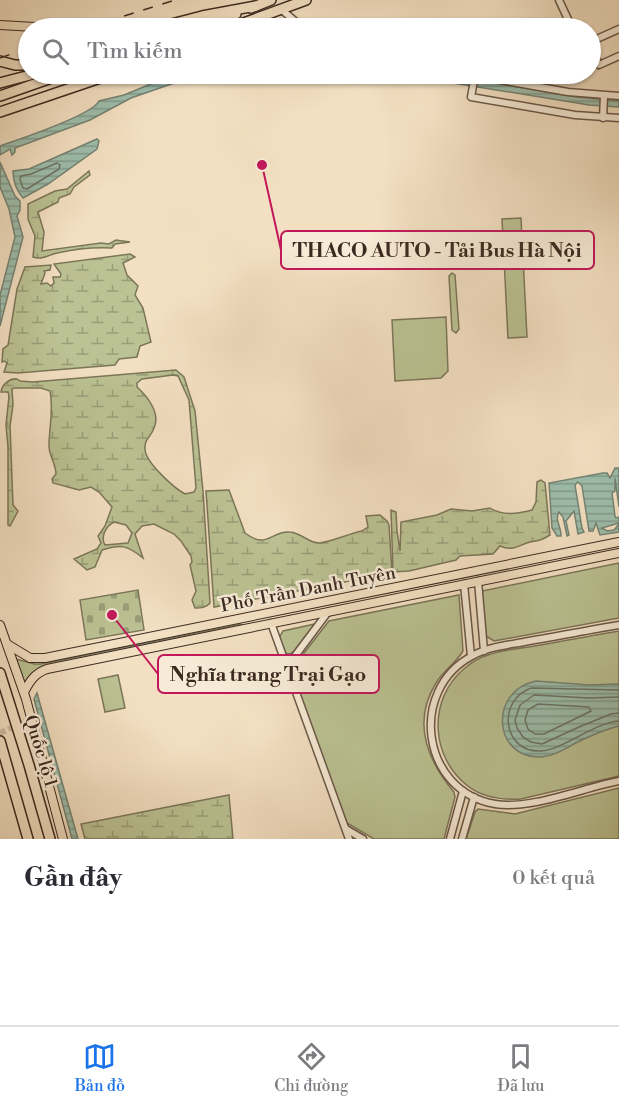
<!DOCTYPE html>
<html lang="vi">
<meta charset="utf-8">
<style>
:root{--surface:#fff;--page:#f7f7f7;--text:#2b2b33;--muted:#7c7c81;--line:#e1e1e2;--accent:#1a73e8}
body{margin:0;font-family:"Libre Bodoni",serif;background:var(--page);color:var(--text)}
.list{margin:0;padding:0;list-style:none}
h2{display:flex;justify-content:space-between;align-items:center;height:78px;margin:0;padding:0 24px;font-size:26px}
h2 small{font-size:20px;font-weight:400;color:var(--muted)}
.icon{flex:none;width:33px;height:33px;fill:none;stroke:currentColor;stroke-width:2;stroke-linecap:round;stroke-linejoin:round}
.map{position:relative;flex:none;width:619px;height:839px;overflow:hidden}
.search{position:absolute;background:var(--surface);box-shadow:0 2px 4px #0004;left:18px;right:18px;top:18px;height:66px;display:flex;align-items:center;gap:15px;box-sizing:border-box;padding:0 21px;border-radius:33px;color:var(--muted);font-size:22px}
.sheet{height:186px;background:var(--surface)}
nav{display:flex;justify-content:space-around;align-items:center;box-sizing:border-box;height:84px;border-top:2px solid var(--line);background:var(--surface);font-size:16px;color:var(--muted)}
nav a{display:grid;justify-items:center;gap:3px}
nav .on{color:var(--accent)}
.map>svg:first-child{display:block}
.green{fill:#bbc293;stroke:#7c765a;stroke-width:1.5}
.wetland{fill:url(#wetland-marsh);stroke:#7c765a;stroke-width:1.5;fill-rule:evenodd}
.cemetery{fill:url(#cemetery-stones);stroke:#7c765a;stroke-width:1.5}
.water{fill:url(#water-rules);stroke:#768374;stroke-width:1.5}
.lines{fill:none;stroke-linecap:round;stroke-linejoin:round}
.shore{stroke:#6c7466;stroke-width:1.5}
.minor-tunnel{stroke:#cebca2;stroke-width:6;stroke-dasharray:6 3;stroke-linecap:butt}
.minor-casing{stroke:#6a5849;stroke-width:9}
.major-casing{stroke:#3c2a21;stroke-width:10}
.highway-casing{stroke:#3c2a21;stroke-width:12}
.minor{stroke:#f7ebd7;stroke-width:6}
.major{stroke:#f3e0c2;stroke-width:8}
.highway{stroke:#f3e0c2;stroke-width:9}
.rail{stroke:#3c2a21;stroke-width:1.5;stroke-dasharray:10 10;stroke-linecap:butt}
.labels{text-anchor:middle;stroke-width:5;stroke-linejoin:round;paint-order:stroke}
.street-label{font-size:18px;fill:#3c2a21;stroke:#f7ebd7}
.leader{fill:none;stroke:#c2185b;stroke-width:2}
.callout-dot{fill:#c2185b;stroke:#f7ebd7;stroke-width:2}
.callout{fill:#f7ebd7;stroke:#c2185b;stroke-width:2}
.callout-label{font-size:20px;text-anchor:middle;font-weight:bold;fill:#3c2a21}
</style>
<div class="map">
<svg width="619" height="839" viewBox="0 0 619 839">
<defs>
<pattern id="wetland-marsh" width="20" height="14" patternUnits="userSpaceOnUse" patternTransform="scale(1.5)"><rect width="20" height="14" fill="#bbc293"/><path d="M1 5h8M5 5V1M11 12h8M15 12V8" fill="none" stroke="#999e78"/></pattern>
<pattern id="cemetery-stones" width="16" height="16" patternUnits="userSpaceOnUse" patternTransform="scale(1.5)"><rect width="16" height="16" fill="#bbc293"/><path d="M2 7V4a2 2 0 0 1 4 0v3zM10 15v-3a2 2 0 0 1 4 0v3z" fill="#999e78"/></pattern>
<pattern id="water-rules" width="6" height="5" patternUnits="userSpaceOnUse" patternTransform="scale(1.5)"><rect width="6" height="5" fill="#9dbeac"/><path d="M0 2.5h6" fill="none" stroke="#819b8c"/></pattern>
</defs>
<rect width="100%" height="100%" fill="#f3e0c2"/>
<filter id="stains"><feTurbulence type="fractalNoise" baseFrequency=".00333" numOctaves="4"/><feColorMatrix values="0 0 0 0 .2 0 0 0 0 .09 0 0 0 0 .02 0 0 0 .5 -.17"/></filter>
<radialGradient id="worn" r=".72"><stop offset=".6" stop-color="#630" stop-opacity="0"/><stop offset="1" stop-color="#630" stop-opacity=".3"/></radialGradient>
<g class="green">
<polygon points="521,218 527,337 508,338 502,219"/>
<polygon points="452,273 455,275 459,329 456,333 452,330 449,276"/>
<polygon points="446,317 448,371 441,378 395,381 392,320"/>
<polygon points="619,563 619,618 494,641 486,636 482,591"/>
<path d="M459,595l4,56c-7,12 -20,20 -27,32 -24,39 -9,77 18,109l1,5 -11,42h-70l-27,-16 -57,-152 39,-50z"/>
<polygon points="241,624 242,626 42,667 32,673 24,685 16,659 34,664 41,664"/>
<polygon points="315,624 294,651 290,654 284,653 279,638 283,631"/>
<path d="M619,631v145l-98,23c-18,1 -37,-1 -52,-12 -39,-29 -42,-88 -4,-119 6,-5 16,-11 23,-13 13,-5 28,-6 41,-8 30,-5 60,-11 90,-16z"/>
<polygon points="118,675 125,708 105,712 98,679"/>
<polygon points="619,788 619,839 466,839 475,812 478,809 515,814"/>
</g>
<g class="wetland">
<path d="M89,171l1,4 -16,12 -4,7 -11,4 -1,4 -20,10 6,20 -2,19 59,-8 8,1 7,-4 14,2 -15,2 -3,4c-17,-1 -37,1 -55,5 -8,2 -15,7 -24,4l2,-21 -7,-17v-15l27,-13 12,-2z"/>
<polygon points="130,254 135,257 123,263 127,275 138,286 135,295 143,308 151,342 140,346 137,357 119,359 115,365 18,373 4,372 7,363 4,361 2,362 3,349 8,345 17,289 25,267 51,265 50,270 44,271 45,273 41,284 47,283 51,286 54,283 53,277 60,277 61,274 54,264"/>
<path d="M176,370l8,7 11,34 8,80 7,112c-4,5 -9,5 -15,5l-3,-8 4,-9 -6,-26 2,-3 -1,-6 -10,-15 -7,-7 -20,-10 -12,2 -7,8 8,24c-16,-13 -22,-14 -41,-8l-7,17 -8,3 -13,-11 23,-10 4,-6 -3,-7 7,-10 7,-19 -13,-15 -8,-5 -12,3 -26,-7 -1,-4 4,-5c0,-10 -7,-18 -7,-28 0,-19 5,-36 1,-55l-9,-3h-27l-2,1 1,16 -3,21 3,79 5,6 -8,15 -2,-1v-78l-2,-22 3,-29 -1,-4h-7c1,-8 9,-14 16,-13l3,2 13,1zM173,375l5,1 11,24 7,88 -2,4 -9,2c-11,-6 -40,-32 -40,-45 -1,-10 6,-12 9,-21 7,-15 -7,-32 -17,-41v-4l5,-4zM114,522l12,3 6,8 -4,10 -23,2c-5,-8 1,-19 9,-23z"/>
<path d="M541,480l4,3 5,52c-8,5 -12,6 -20,7 -12,3 -16,10 -30,4l-7,8 -33,2 -4,4 -47,11 -16,1 -2,-62 5,2 1,19 3,20 1,-29 36,-7 14,-6 21,2 18,-3c12,8 28,6 42,2l4,-8 1,-20z"/>
<path d="M229,490l16,43c22,17 26,-2 44,-1 12,0 20,12 31,11 14,-2 28,-9 42,-12l6,-4 -2,-11 14,-1 7,6 2,4 3,48 -178,34 -8,-116z"/>
<polygon points="229,795 233,839 85,839 81,824"/>
</g>
<polygon class="cemetery" points="138,590 144,630 86,640 80,600"/>
<g class="water">
<path d="M175,74h25l-69,24 -41,22 -75,28v4l-3,3 -2,-6 -10,6v-9c17,-6 93,-31 99,-45l25,-6z"/>
<polygon points="398,74 443,74 577,97 619,101 619,107 589,105"/>
<path d="M97,139l2,2 -2,8 -49,35 -25,14c-6,-7 -10,-17 -10,-27l16,-2z"/>
<polygon points="0,162 15,196 20,201 20,210 17,216 23,237 0,326 0,295 15,237 9,209 0,187"/>
<path d="M615,468h4v39l-4,-29v13l-3,2 3,23 1,2 3,-1v6l-17,5 5,3 7,-1 5,-6v8l-19,3 -4,-12 -3,8h-4l-7,-45 -4,-4 -3,3 7,43 2,4 -6,2 -4,-23 -8,10 3,14 -2,1 -4,-19 -4,-5c-5,8 3,16 2,24h-4l-5,-8 -3,-45 54,-10h4l3,5z"/>
<path d="M536,681l53,4 30,-1v42c-12,3 -24,8 -35,13 -14,6 -27,17 -43,18 -48,2 -53,-66 -5,-76z"/>
<polygon points="37,693 78,839 72,839 34,699"/>
</g>
<g class="lines">
<g class="shore">
<polygon points="57,163 60,165 59,169 27,189 23,188 20,179 21,176 31,174"/>
<path d="M619,690l-88,-2c-35,13 -28,65 10,63 22,-1 52,-28 78,-30"/>
<polyline points="619,697 589,698 534,695 520,705 515,720 517,728 523,737 531,742 542,744 579,727 611,714 619,713"/>
<polygon points="538,704 589,707 591,711 544,734 535,734 528,729 525,720 528,710"/>
</g>
<polyline class="minor-tunnel" points="0,733 32,718"/>
<defs>
<g id="minor">
<polyline points="559,0 572,28"/>
<polyline points="282,10 303,28"/>
<polyline points="590,42 619,29"/>
<polyline points="590,47 599,65 619,56"/>
<polyline points="466,74 568,92 619,96"/>
<polyline points="475,75 471,97 575,115 619,118"/>
<polyline points="603,118 604,96"/>
<polyline points="478,581 484,651"/>
<polyline points="464,584 471,656"/>
<polyline points="271,623 349,839"/>
<path d="M619,625c-30,5 -60,11 -90,16 -19,4 -39,5 -57,15 -64,34 -51,135 23,148 36,6 87,-16 124,-23"/>
<polyline points="286,668 328,612"/>
<polyline points="346,829 363,839"/>
<polyline points="450,839 463,791"/>
<polyline points="462,839 474,797"/>
</g>
<g id="major">
<polyline points="0,25 35,27"/>
<polyline points="0,625 26,699 63,839"/>
<polyline points="7,644 30,658 45,658 619,542"/>
<path d="M24,692c6,-11 11,-19 23,-23l572,-116"/>
</g>
<g id="highway">
<polyline points="251,8 271,0"/>
<polyline points="156,28 202,16 256,6"/>
<polyline points="196,28 236,14"/>
<polyline points="230,28 306,0"/>
<polyline points="0,61 15,65 28,65"/>
<polyline points="0,83 34,74"/>
<polyline points="0,96 63,74"/>
<polyline points="0,112 112,74"/>
<polyline points="0,673 29,765 50,839"/>
<polyline points="0,741 28,839"/>
</g>
</defs>
<use href="#minor" class="minor-casing"/>
<use href="#major" class="major-casing"/>
<use href="#highway" class="highway-casing"/>
<use href="#minor" class="minor"/>
<use href="#major" class="major"/>
<use href="#highway" class="highway"/>
<g class="rail">
<polyline points="86,28 175,0"/>
<polyline points="0,58 28,48"/>
</g>
</g>
<g class="labels">
<g class="street-label">
<text transform="translate(308 589) rotate(-11)" y="6">Phố Trần Danh Tuyên</text>
<text transform="translate(41 751) rotate(73)" y="6">Quốc lộ 1</text>
</g>
</g>
<path class="leader" d="M262 165L281 250M112 615L158 674"/>
<g class="callout-dot">
<circle cx="262" cy="165" r="6"/>
<circle cx="112" cy="615" r="6"/>
</g>
<g class="callout">
<rect x="281" y="231" width="313" height="38" rx="6"/>
<rect x="158" y="655" width="221" height="38" rx="6"/>
</g>
<g class="callout-label">
<text x="437" y="257">THACO AUTO - Tải Bus Hà Nội</text>
<text x="268" y="681">Nghĩa trang Trại Gạo</text>
</g>
<rect width="100%" height="100%" filter="url(#stains)"/>
<rect width="100%" height="100%" fill="url(#worn)"/>
</svg>
<div class="search"><svg class="icon" aria-label="search" viewBox="0 0 24 24"><circle cx="10" cy="10" r="6"/><path d="M15 15l6 6"/></svg>Tìm kiếm</div>
</div>
<section class="sheet">
<h2>Gần đây<small>0 kết quả</small></h2>
<ul class="list">
</ul>
</section>
<nav>
<a class="on"><svg class="icon" aria-label="map" viewBox="0 0 24 24"><path d="M3 6l6-2 6 2 6-2v14l-6 2-6-2-6 2zM9 4v14M15 6v14"/></svg>Bản đồ</a>
<a><svg class="icon" aria-label="directions" viewBox="0 0 24 24"><path d="M12 3l9 9-9 9-9-9zM9 14v-3h6M13 9l2 2-2 2"/></svg>Chỉ đường</a>
<a><svg class="icon" aria-label="saved" viewBox="0 0 24 24"><path d="M7 4h10v16l-5-4-5 4z"/></svg>Đã lưu</a>
</nav>
